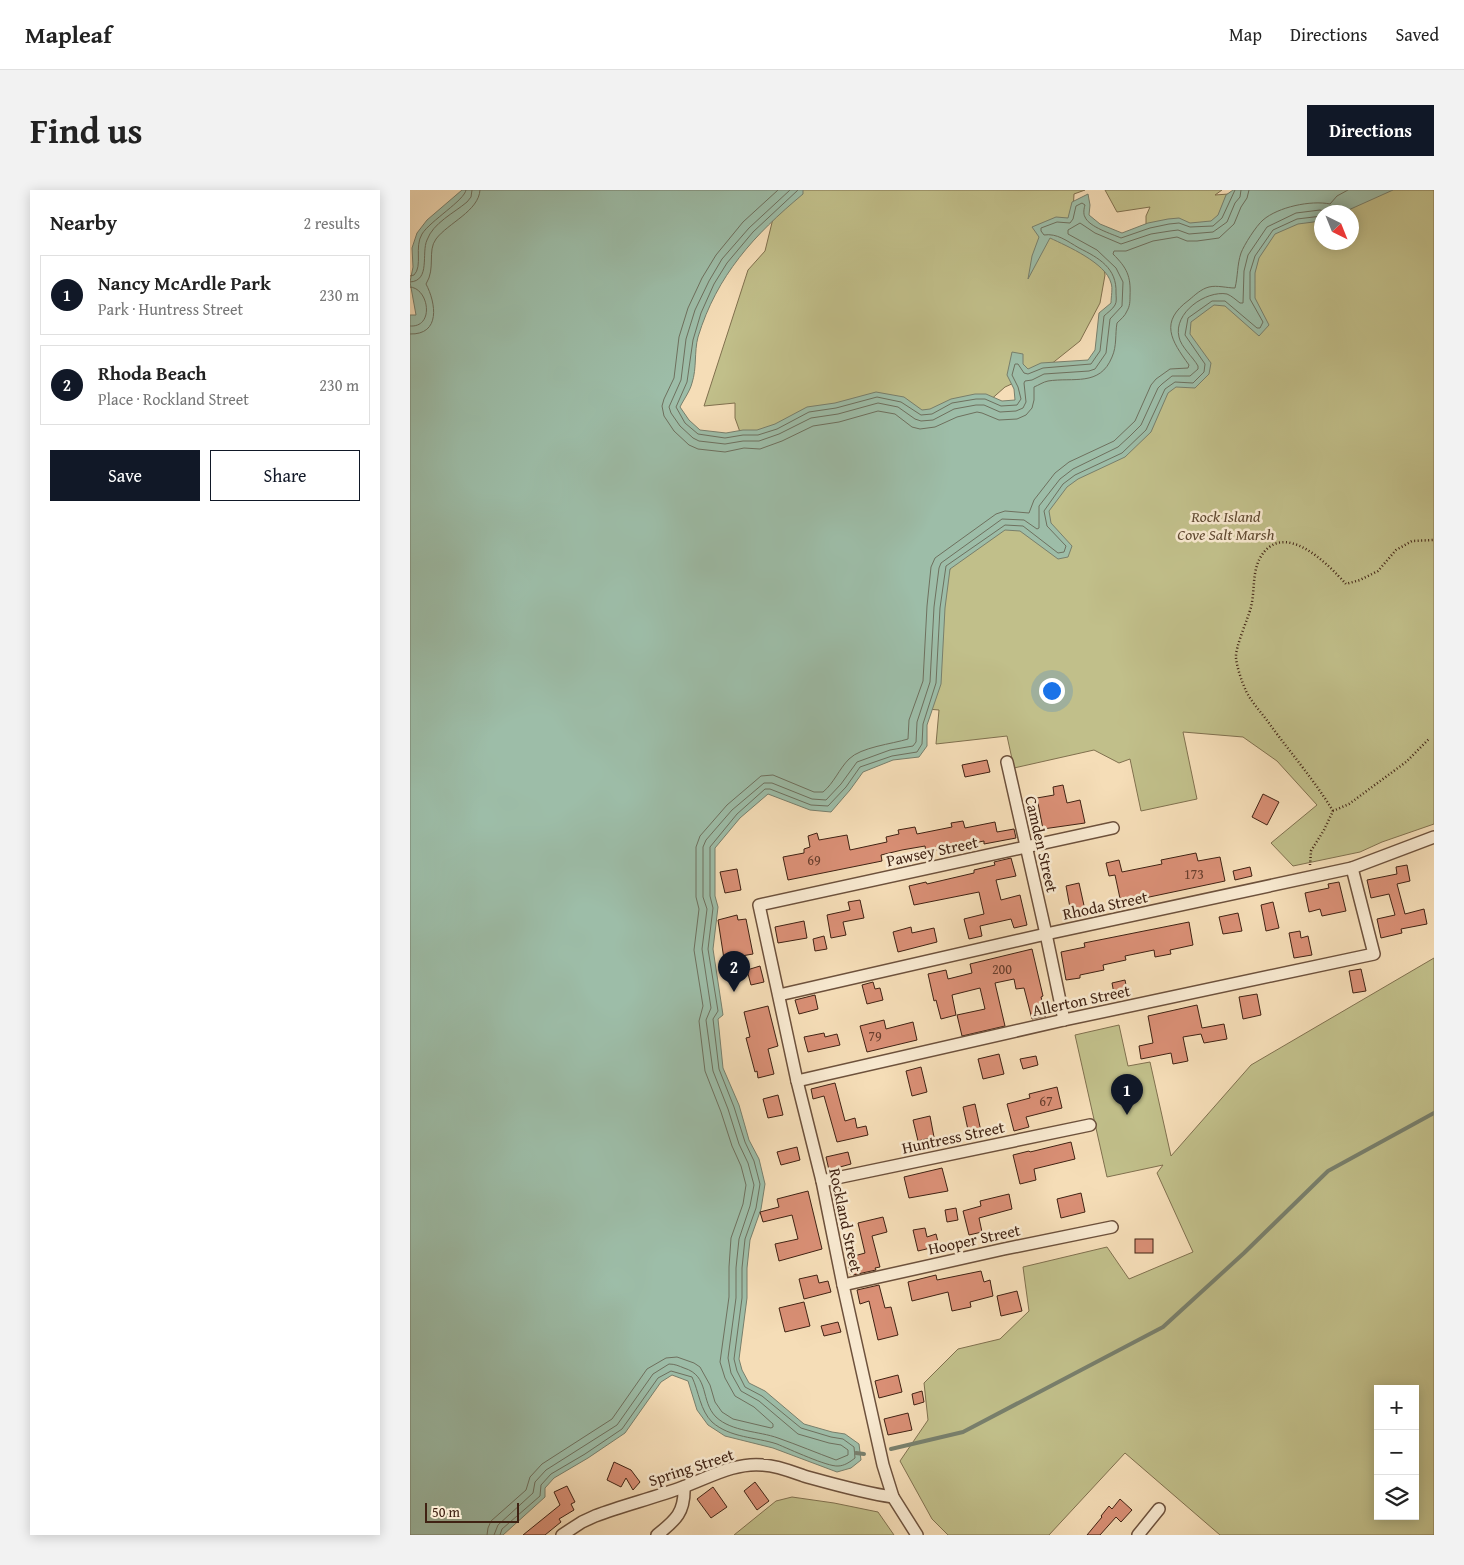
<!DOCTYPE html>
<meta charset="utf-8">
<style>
:root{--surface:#fff;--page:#f2f2f2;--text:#222;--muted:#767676;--line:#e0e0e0;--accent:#111827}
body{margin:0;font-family:"Gentium Book Plus",serif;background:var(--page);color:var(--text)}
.controls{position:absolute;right:15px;bottom:15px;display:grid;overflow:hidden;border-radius:0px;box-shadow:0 2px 12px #0003}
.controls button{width:45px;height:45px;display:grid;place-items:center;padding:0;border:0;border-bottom:1px solid var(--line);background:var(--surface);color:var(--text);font:25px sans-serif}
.compass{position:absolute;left:904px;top:15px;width:45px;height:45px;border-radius:50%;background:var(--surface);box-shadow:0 2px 12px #0003;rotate:137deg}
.scale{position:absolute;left:15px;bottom:12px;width:94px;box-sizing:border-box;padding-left:5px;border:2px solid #402213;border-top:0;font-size:14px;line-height:18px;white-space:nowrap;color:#402213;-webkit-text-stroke:4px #f8e9d0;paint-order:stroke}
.you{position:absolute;left:641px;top:500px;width:18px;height:18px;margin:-12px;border:4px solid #fff;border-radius:50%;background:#1a73e8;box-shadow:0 0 0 8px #1a73e833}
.badge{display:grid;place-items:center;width:32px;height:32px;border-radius:50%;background:var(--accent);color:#fff;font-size:16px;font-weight:700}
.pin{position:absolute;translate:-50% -41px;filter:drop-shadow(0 1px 2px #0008)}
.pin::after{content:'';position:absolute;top:26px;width:18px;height:15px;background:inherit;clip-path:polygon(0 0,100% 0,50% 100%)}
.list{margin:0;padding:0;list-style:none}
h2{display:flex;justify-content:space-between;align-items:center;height:65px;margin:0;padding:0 20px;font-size:21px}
h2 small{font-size:16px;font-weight:400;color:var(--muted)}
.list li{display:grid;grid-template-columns:32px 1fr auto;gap:15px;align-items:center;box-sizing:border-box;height:80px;margin:0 10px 10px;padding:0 10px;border:1px solid var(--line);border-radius:0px}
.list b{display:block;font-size:19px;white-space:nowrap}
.list p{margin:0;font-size:16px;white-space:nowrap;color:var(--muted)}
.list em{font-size:16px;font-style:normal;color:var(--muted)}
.actions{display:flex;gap:10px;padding:15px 20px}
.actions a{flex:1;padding:11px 0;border:1px solid var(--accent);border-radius:0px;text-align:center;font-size:18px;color:var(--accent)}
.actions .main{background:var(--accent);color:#fff}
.icon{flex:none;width:28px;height:28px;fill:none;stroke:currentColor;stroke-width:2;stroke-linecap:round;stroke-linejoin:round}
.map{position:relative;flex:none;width:1024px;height:1345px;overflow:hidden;border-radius:0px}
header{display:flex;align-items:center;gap:30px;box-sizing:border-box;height:70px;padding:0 25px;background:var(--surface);border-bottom:1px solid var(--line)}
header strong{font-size:24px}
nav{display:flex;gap:28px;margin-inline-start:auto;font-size:18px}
.intro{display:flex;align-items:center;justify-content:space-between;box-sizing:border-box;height:120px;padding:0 30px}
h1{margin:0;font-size:35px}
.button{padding:12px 22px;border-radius:0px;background:var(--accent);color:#fff;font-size:18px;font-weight:700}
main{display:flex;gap:30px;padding:0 30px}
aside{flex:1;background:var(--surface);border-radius:0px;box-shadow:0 2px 12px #0003}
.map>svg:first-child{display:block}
.green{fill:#c1bf8a;stroke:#80704e;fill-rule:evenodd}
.water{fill:#9dbda8;stroke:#787f6c}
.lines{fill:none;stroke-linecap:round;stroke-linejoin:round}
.shore{stroke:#6e705e;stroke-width:1}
.stream{stroke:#787f6c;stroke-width:4}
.building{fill:#d98f75;stroke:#402213}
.minor-casing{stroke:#6d513c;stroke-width:14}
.path{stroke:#402213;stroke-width:2.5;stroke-dasharray:1 2.5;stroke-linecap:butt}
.minor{stroke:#f8e9d0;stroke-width:11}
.labels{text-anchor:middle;stroke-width:5;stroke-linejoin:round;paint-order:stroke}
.number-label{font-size:14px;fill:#663d2c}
.park-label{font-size:16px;font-style:italic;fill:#604931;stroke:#f8e9d0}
.street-label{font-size:16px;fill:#402213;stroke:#f8e9d0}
</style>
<header>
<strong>Mapleaf</strong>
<nav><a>Map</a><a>Directions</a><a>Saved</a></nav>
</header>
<div class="intro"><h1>Find us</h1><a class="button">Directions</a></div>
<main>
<aside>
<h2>Nearby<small>2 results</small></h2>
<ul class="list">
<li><span class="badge">1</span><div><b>Nancy McArdle Park</b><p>Park · Huntress Street</p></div><em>230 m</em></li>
<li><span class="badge">2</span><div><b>Rhoda Beach</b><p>Place · Rockland Street</p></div><em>230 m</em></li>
</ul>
<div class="actions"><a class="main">Save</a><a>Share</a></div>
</aside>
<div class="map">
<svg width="1024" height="1345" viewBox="0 0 1024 1345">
<rect width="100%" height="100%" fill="#f5ddb7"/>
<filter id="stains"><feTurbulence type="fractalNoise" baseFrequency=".004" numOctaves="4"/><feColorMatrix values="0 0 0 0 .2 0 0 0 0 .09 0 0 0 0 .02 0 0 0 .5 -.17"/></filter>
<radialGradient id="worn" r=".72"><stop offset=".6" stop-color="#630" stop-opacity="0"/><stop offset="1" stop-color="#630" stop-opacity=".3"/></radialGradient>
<g class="green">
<polygon points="370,0 675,0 664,4 663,22 693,72 695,85 690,113 670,151 635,179 595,197 560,228 360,243 330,242 325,228 325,213 294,216 338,80 355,61"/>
<path d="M695,0h117l-7,5 69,-5h150v634l-52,18 -22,10 -67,14 -22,-23 46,-38 -40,-44 -34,-24 -60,-5 14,67 -56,12 -11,-52 -11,4 -25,-13 -80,18 -7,-32 -71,8 3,-34 -36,-3 47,-138 129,-192 27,-43 26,-89 14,-21v-8l4,-9 -33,5zM912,22h30v30h-30z"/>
<path d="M1024,768v577h-214l-95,-82 -76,82h-101l-16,-16 -32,-58 28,-41 -4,-37 34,-34 42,-10 29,-28 -6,-44 84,-20 22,32 64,-27 -36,-79 6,-8 -56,12 -32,-142 44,-10 9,41 22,-4 21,94 80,-91zM968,1199h37v127h-37z"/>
<polygon points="382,1307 424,1313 468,1322 484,1345 324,1345 366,1311"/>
</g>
<path class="water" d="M52,0h341v4c-49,41 -86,81 -105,143 -4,15 -1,31 -6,46 -2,8 -8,16 -12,24l9,13 11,10 26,3 17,-3h14l18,-6 32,-17 28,-4 41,-11 28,5 18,13 8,-1 21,-10 24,-5h11l16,7 13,-1 -1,-11 -7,-14 5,-23 11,2v10l5,5 13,-6 47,-3 7,-10 4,-37 12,-10c0,-6 2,-15 0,-20 -5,-20 -44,-37 -61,-45l-22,41 4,-23 7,-19 -7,-10 24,-10 12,1 4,-16 16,-8 2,11 -1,10 11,9 22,9 26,-10 20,-4 11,-1 11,5 21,-2 7,-6 8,-20 7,-5h160l-49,22h-22l-1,9 -23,3 -23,10 -16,24 -4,15v25l14,27 -10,11 -34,-30 -11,-1 -23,17 -1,12 21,29 -2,11 -14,14 -19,-1 -8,6 -17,39 -26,25 -47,22 -11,8 -18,24 2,12 21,23 -4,11 -10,2 -38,-28 -15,-1 -55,39 -5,39 -4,76 -14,41v21l-8,11 -26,3 -30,12 -13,18 -19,22 -21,-2 -42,-16 -28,24 -25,30v48l3,11 -5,42 10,66 -5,4 5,49 16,37 10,35 10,19 6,25 -4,25 -11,31 -3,28v30l-8,61 3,11 7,13 16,8 39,33 28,8 13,2 14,10 2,16 -10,8 -14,4 -64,-24 -48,-12 -17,-11 -11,-15 -9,-29 -16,-6 -11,7 -36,51 -37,25 -34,20 -9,10v9l-42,38h-93v-1220h6l-6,-33 3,-15 -1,-19 5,-15 10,-13z"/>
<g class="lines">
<g class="shore">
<path d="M368,0l-35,32 -27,33 -14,23 -14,30 -9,29 -5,41 -10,21 -2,7 2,10 10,15 15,14 9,4 27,3 19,-4 16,1 22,-8 31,-15 26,-4 39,-11 17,3 17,13 8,2 15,-2 22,-10 20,-5 5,1 17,7 18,-1 9,-4 6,-7 2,-8v-13c5,-2 9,-5 14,-6 25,-4 52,6 64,-24 5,-11 3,-23 5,-34 4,-4 8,-7 10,-12 3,-5 3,-10 3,-15 1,-20 -3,-28 -17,-42l1,-3h12l27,-10 24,-4 10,4h10l22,-3 15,-14 7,-17 6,-9 2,-8"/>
<polyline points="380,0 339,38 312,69 299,91 285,120 276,149 271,190 259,217 261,223 270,236 283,248 289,251 315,254 333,251 349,251 369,244 401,228 428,224 468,213 488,217 505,229 511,231 523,230 544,219 566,215 574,215 590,222 606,221 613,218 616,212 614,193 615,191 622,190 634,184 679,181 685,179 696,163 700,129 712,116 713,92 706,78 687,60 658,44 658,40 670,33 685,43 711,54 741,44 760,41 768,40 779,44 803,42 817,32 825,13 830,7 831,0"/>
<path d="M388,0l-45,42 -26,31 -13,21 -13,29 -8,27 -6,42 -11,25 9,16 13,11 27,4 18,-3h15l19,-6 32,-17 27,-4 41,-11 24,5 20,13 11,-1 20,-11 24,-4h9l16,7 16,-1 4,-6 -3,-12 -6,-12 3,-11h3l6,9 4,1 15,-6 48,-4 9,-13 4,-35c3,-3 9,-7 11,-11 2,-3 1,-9 1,-12 1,-25 -17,-35 -37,-45 -12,-7 -22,-15 -35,-13l-3,-4v-3l16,-6 13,1 3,-4 3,-13 6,-3 3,2c-1,3 -2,9 0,12 4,10 27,17 36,21l29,-10 19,-4 10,-1 11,4 23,-1 9,-8 13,-28"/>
<path d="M0,86l4,-1c9,-9 0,-28 8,-41 8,-13 43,-34 44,-44"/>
<path d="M0,92c21,-1 11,-29 17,-42 6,-17 27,-27 40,-38l4,-5 1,-7"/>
<path d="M0,97c19,1 25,41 0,39"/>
<path d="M0,144c31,1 26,-31 16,-50 10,-16 1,-33 10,-45 12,-16 43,-28 44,-49"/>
<path d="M77,1345l1,-7 3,-7 35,-31 4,-13 12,-13 70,-45 35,-50 19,-11 11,-1 17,6 6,4 10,18 5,17 7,10 11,7 38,9 2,-1v-3l-19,-17 -19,-11 -10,-18 -5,-16 9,-65v-30l2,-29 12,-34 3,-19 -5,-19 -9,-20 -11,-34 -16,-41 -6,-50 4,-15 -9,-56 5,-41 -3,-12v-50l4,-11 27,-31 34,-29 12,-1 41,17h9c11,-9 16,-23 26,-33 12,-12 43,-15 59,-20l1,-19 14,-39 4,-75 4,-39 4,-9 61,-44 9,-3 24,2 5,-13 21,-27 14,-11 45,-21 21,-20 16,-36 5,-6 14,-10 18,-1 1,-3c-18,-25 -30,-43 0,-65 6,-5 12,-11 20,-13 8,-2 18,1 26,1 3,-12 2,-23 6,-35 3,-8 15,-27 22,-33 15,-13 48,-20 67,-16l7,-8 11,-6"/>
<path d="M84,1345l4,-10 35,-32 2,-11 11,-12 71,-45 36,-51 16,-10c6,0 10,2 15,4 26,8 16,33 32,49 16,15 43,14 62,21 20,7 39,15 58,22l12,-5v-5l-7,-5 -12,-2 -31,-9 -39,-33 -18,-10 -10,-18 -3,-15 8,-60v-30l3,-29 11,-33 4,-21 -6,-22 -9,-19 -11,-35 -15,-38 -7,-51 5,-12 -9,-59 5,-40 -4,-12v-50l3,-7 26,-30 32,-27h8l40,16 14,1 15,-16 16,-22 33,-12 23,-4 3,-4 1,-20 13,-40 4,-75 5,-39 2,-5 61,-44 22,1 13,9 2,-1v-22l21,-27 13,-10 45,-22 12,-11 11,-11 17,-37 4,-4 10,-8h18l8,-7v-3c-5,-9 -17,-19 -19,-29 -6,-24 27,-47 48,-43 5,2 9,6 13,9h3l1,-32 4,-16 19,-28 29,-14 24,-3 8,2"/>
<path d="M90,1345l2,-6 38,-33 1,-11 10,-11 34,-20 37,-25 36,-51 13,-7 21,6c7,15 8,33 20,45 18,16 44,15 65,22 12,5 51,23 61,22 6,0 12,-4 17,-8l-1,-11 -11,-8 -12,-2 -30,-9 -39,-32 -17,-9 -8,-16 -3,-12 8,-61v-30l3,-29 11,-31 4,-24 -6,-23 -9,-19 -11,-35 -15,-38 -6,-50 5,-8 -10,-62 5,-41 -3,-12v-49l27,-33 28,-25h5l41,16 17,1 18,-19 14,-20 32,-11 25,-4 5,-8 1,-20 13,-41 4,-75 6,-42 59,-41 18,1 35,27 6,-1 2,-6 -19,-20 -3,-15 19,-27 12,-9 47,-22 24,-23 19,-41 10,-7 18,1 11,-11 1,-8 -20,-29 3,-17 24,-17h13l32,27h3l3,-6 -13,-23v-27l5,-16 18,-26 24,-11 25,-3"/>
</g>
<g class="stream">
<polyline points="481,1259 553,1242 753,1137 834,1063 918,981 1024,923"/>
<polyline points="446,1263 454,1264"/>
</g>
</g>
<g class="building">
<polygon points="577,570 580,582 555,587 552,575"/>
<polygon points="653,595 657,613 670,610 675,633 633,639 627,608 644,605 643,597"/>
<polygon points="853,604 869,612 857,635 842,627"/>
<polygon points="553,631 555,638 585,632 587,642 604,639 606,648 574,654 574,651 516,662 515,656 492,660 471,665 472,671 378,690 373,667 394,663 394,659 400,657 398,646 407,643 409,650 437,645 440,660 477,652 476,647 489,644 488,640 505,637 507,644 542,637 541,633"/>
<polygon points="786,663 788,671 810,667 815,691 711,713 705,685 699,686 696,673 709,670 712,682 752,674 751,670"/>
<polygon points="601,668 606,686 586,690 591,710 610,705 617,735 604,738 601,729 570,736 572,746 559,749 554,729 574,724 569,702 504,715 499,696 516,692 517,694 564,683 564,680 585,675 584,672"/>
<polygon points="997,675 1000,691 987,694 995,724 1014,719 1017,734 991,739 992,743 971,748 967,729 985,725 979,704 961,708 957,690 987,684 986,677"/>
<polygon points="840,677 842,686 825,690 823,681"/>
<polygon points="327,679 331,700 315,703 310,682"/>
<polygon points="929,692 936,721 912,726 910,719 899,722 895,703 919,698 918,694"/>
<polygon points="669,693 675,720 661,723 656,696"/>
<polygon points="450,710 454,728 433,732 436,745 421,748 417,725 440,720 438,712"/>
<polygon points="863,712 869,738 856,741 851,715"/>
<polygon points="828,723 832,741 813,744 809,727"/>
<polygon points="327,725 328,730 336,729 343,764 314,769 308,730"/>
<polygon points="394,731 397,748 368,753 365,737"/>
<polygon points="779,732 783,755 760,760 761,764 745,767 744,760 715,766 716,770 693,775 694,780 670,785 670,788 656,790 651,762 675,757 674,753"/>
<polygon points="501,737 502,743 524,738 527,752 488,762 483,742"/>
<polygon points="890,741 891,748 898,746 902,765 884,768 879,743"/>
<polygon points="414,746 417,759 405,761 403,749"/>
<polygon points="622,759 633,806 631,807 636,826 622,829 614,798 606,799 604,789 585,793 595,836 552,846 547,825 575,819 570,798 542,805 546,825 531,829 526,810 524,811 518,784 536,780 538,789 562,783 560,774"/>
<polygon points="350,776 354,792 341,795 337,780"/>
<polygon points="951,779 956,801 943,803 939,781"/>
<polygon points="715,790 718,806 705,809 702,793"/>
<polygon points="463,792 465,799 470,798 473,810 457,814 452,795"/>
<polygon points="847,804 851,825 833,829 829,807"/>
<polygon points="405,805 408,819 389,824 385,810"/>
<polygon points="787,815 792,838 814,834 817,849 794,853 791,844 773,847 778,871 763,874 761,863 731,869 729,856 743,853 738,826"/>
<polygon points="358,816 368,856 358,859 364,884 348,888 347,881 345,882 336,848 340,847 334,822"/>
<polygon points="474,830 476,839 503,832 507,850 457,862 450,836"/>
<polygon points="414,843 415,847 427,844 430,855 398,862 394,847"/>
<polygon points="589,864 594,884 573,889 568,869"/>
<polygon points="626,866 628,875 613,879 610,869"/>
<polygon points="511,877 517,902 502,906 496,881"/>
<polygon points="425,893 435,931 445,928 447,938 456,936 458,945 427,952 414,906 403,909 401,899"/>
<polygon points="647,897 652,918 616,927 619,937 604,941 597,914 620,908 619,904"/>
<polygon points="368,905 373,925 358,928 353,909"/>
<polygon points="565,914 572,946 560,949 553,917"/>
<polygon points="520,926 524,947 508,951 503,930"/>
<polygon points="661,952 665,969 624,979 626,990 610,994 603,965 619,961 620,962"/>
<polygon points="387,957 390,970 371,975 367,962"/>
<polygon points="438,962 441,974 419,980 416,967"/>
<polygon points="532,978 538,1001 499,1008 494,987"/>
<polygon points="398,1001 412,1059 369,1071 365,1054 388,1049 382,1025 353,1032 350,1022 369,1017 367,1009"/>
<polygon points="671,1003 675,1022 651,1028 647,1009"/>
<polygon points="599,1004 602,1019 569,1028 572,1042 559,1045 553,1021 571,1016 570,1011"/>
<polygon points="546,1018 548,1030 537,1032 535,1020"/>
<polygon points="473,1027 477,1042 462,1046 470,1077 465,1078 466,1080 443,1085 443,1083 440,1084 437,1068 455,1063 448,1033"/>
<polygon points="515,1038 517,1047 526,1044 529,1056 508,1061 503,1040"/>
<rect x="725" y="1049" width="18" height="14"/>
<polygon points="571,1081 574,1092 580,1090 583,1106 560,1112 561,1117 542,1121 538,1102 502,1111 498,1092 526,1085 527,1090"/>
<polygon points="407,1085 409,1093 418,1091 421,1102 394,1109 389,1089"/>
<polygon points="469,1095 475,1118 481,1117 488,1145 468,1150 459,1111 450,1114 447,1100"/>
<polygon points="607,1101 612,1121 591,1126 587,1106"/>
<polygon points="394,1112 400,1136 375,1142 369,1118"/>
<polygon points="428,1132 431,1142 414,1146 411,1136"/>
<polygon points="488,1185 492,1202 469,1208 465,1191"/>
<polygon points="512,1201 514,1212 504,1215 502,1204"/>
<polygon points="498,1223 502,1240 478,1245 474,1229"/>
<polygon points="204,1272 221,1280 230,1292 223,1300 216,1288 211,1297 197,1290"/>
<polygon points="345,1292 359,1311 347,1320 334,1301"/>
<polygon points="157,1296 165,1312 161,1314 164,1320 149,1329 151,1332 135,1345 113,1345 150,1315 144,1302"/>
<polygon points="303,1297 317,1317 301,1328 287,1309"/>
<polygon points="710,1309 722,1320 711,1332 706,1327 690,1345 677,1345 692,1327 691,1326 699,1316 702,1319"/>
</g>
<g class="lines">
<defs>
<g id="minor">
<polyline points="597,572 636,744 654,830"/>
<polyline points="369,805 636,744 942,678 1024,647"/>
<polyline points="387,891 654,830 964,764 942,678"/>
<polyline points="412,991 680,935"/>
<polyline points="433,1095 594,1059 702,1037"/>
<path d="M152,1345l20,-13 13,-6c29,-11 59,-18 88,-29 25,-9 52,-25 80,-22 15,1 27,6 41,11 29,8 60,17 89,21"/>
<path d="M247,1345c19,-15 28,-23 27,-48"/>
<polyline points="507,1345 483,1307 473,1275 433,1095 412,991 387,891 349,715 703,638"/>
<polyline points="728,1345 749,1319"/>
</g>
</defs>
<use href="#minor" class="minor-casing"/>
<g class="path">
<path d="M923,621c-20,-33 -45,-61 -67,-92 -7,-9 -15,-18 -20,-28 -4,-9 -9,-23 -10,-33 -1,-11 12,-39 15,-51 4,-16 1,-34 9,-49 23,-40 68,6 86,26l14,-4 18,-9 18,-21 16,-9 21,-1"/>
<polyline points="900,675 901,661 914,640 923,621 939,614 996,572 1020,548"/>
</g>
<use href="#minor" class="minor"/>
</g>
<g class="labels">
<g class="number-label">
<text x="404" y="675">69</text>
<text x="784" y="689">173</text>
<text x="592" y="784">200</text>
<text x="465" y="851">79</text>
<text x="636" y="916">67</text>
</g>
<g class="park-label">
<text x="816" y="332">Rock Island<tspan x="816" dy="18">Cove Salt Marsh</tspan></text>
</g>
<g class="street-label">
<text transform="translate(632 654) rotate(77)" y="6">Camden Street</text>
<text transform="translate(522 661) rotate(-12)" y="6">Pawsey Street</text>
<text transform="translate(695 715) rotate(-12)" y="6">Rhoda Street</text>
<text transform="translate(671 810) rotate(-12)" y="6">Allerton Street</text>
<text transform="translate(543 947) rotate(-12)" y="6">Huntress Street</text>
<text transform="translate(436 1030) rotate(78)" y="6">Rockland Street</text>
<text transform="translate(564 1049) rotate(-12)" y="6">Hooper Street</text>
<text transform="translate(281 1277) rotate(-18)" y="6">Spring Street</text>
</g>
</g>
<rect width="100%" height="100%" filter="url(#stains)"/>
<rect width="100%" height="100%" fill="url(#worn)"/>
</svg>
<div class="controls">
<button>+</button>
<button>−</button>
<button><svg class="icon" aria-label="layers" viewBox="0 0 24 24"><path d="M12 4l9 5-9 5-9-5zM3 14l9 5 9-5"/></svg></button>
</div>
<svg class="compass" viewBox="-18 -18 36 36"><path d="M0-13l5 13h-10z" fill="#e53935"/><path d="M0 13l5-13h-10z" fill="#767676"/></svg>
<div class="scale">50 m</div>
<div class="you"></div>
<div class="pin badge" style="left:717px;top:925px">1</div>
<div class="pin badge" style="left:324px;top:802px">2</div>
</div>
</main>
